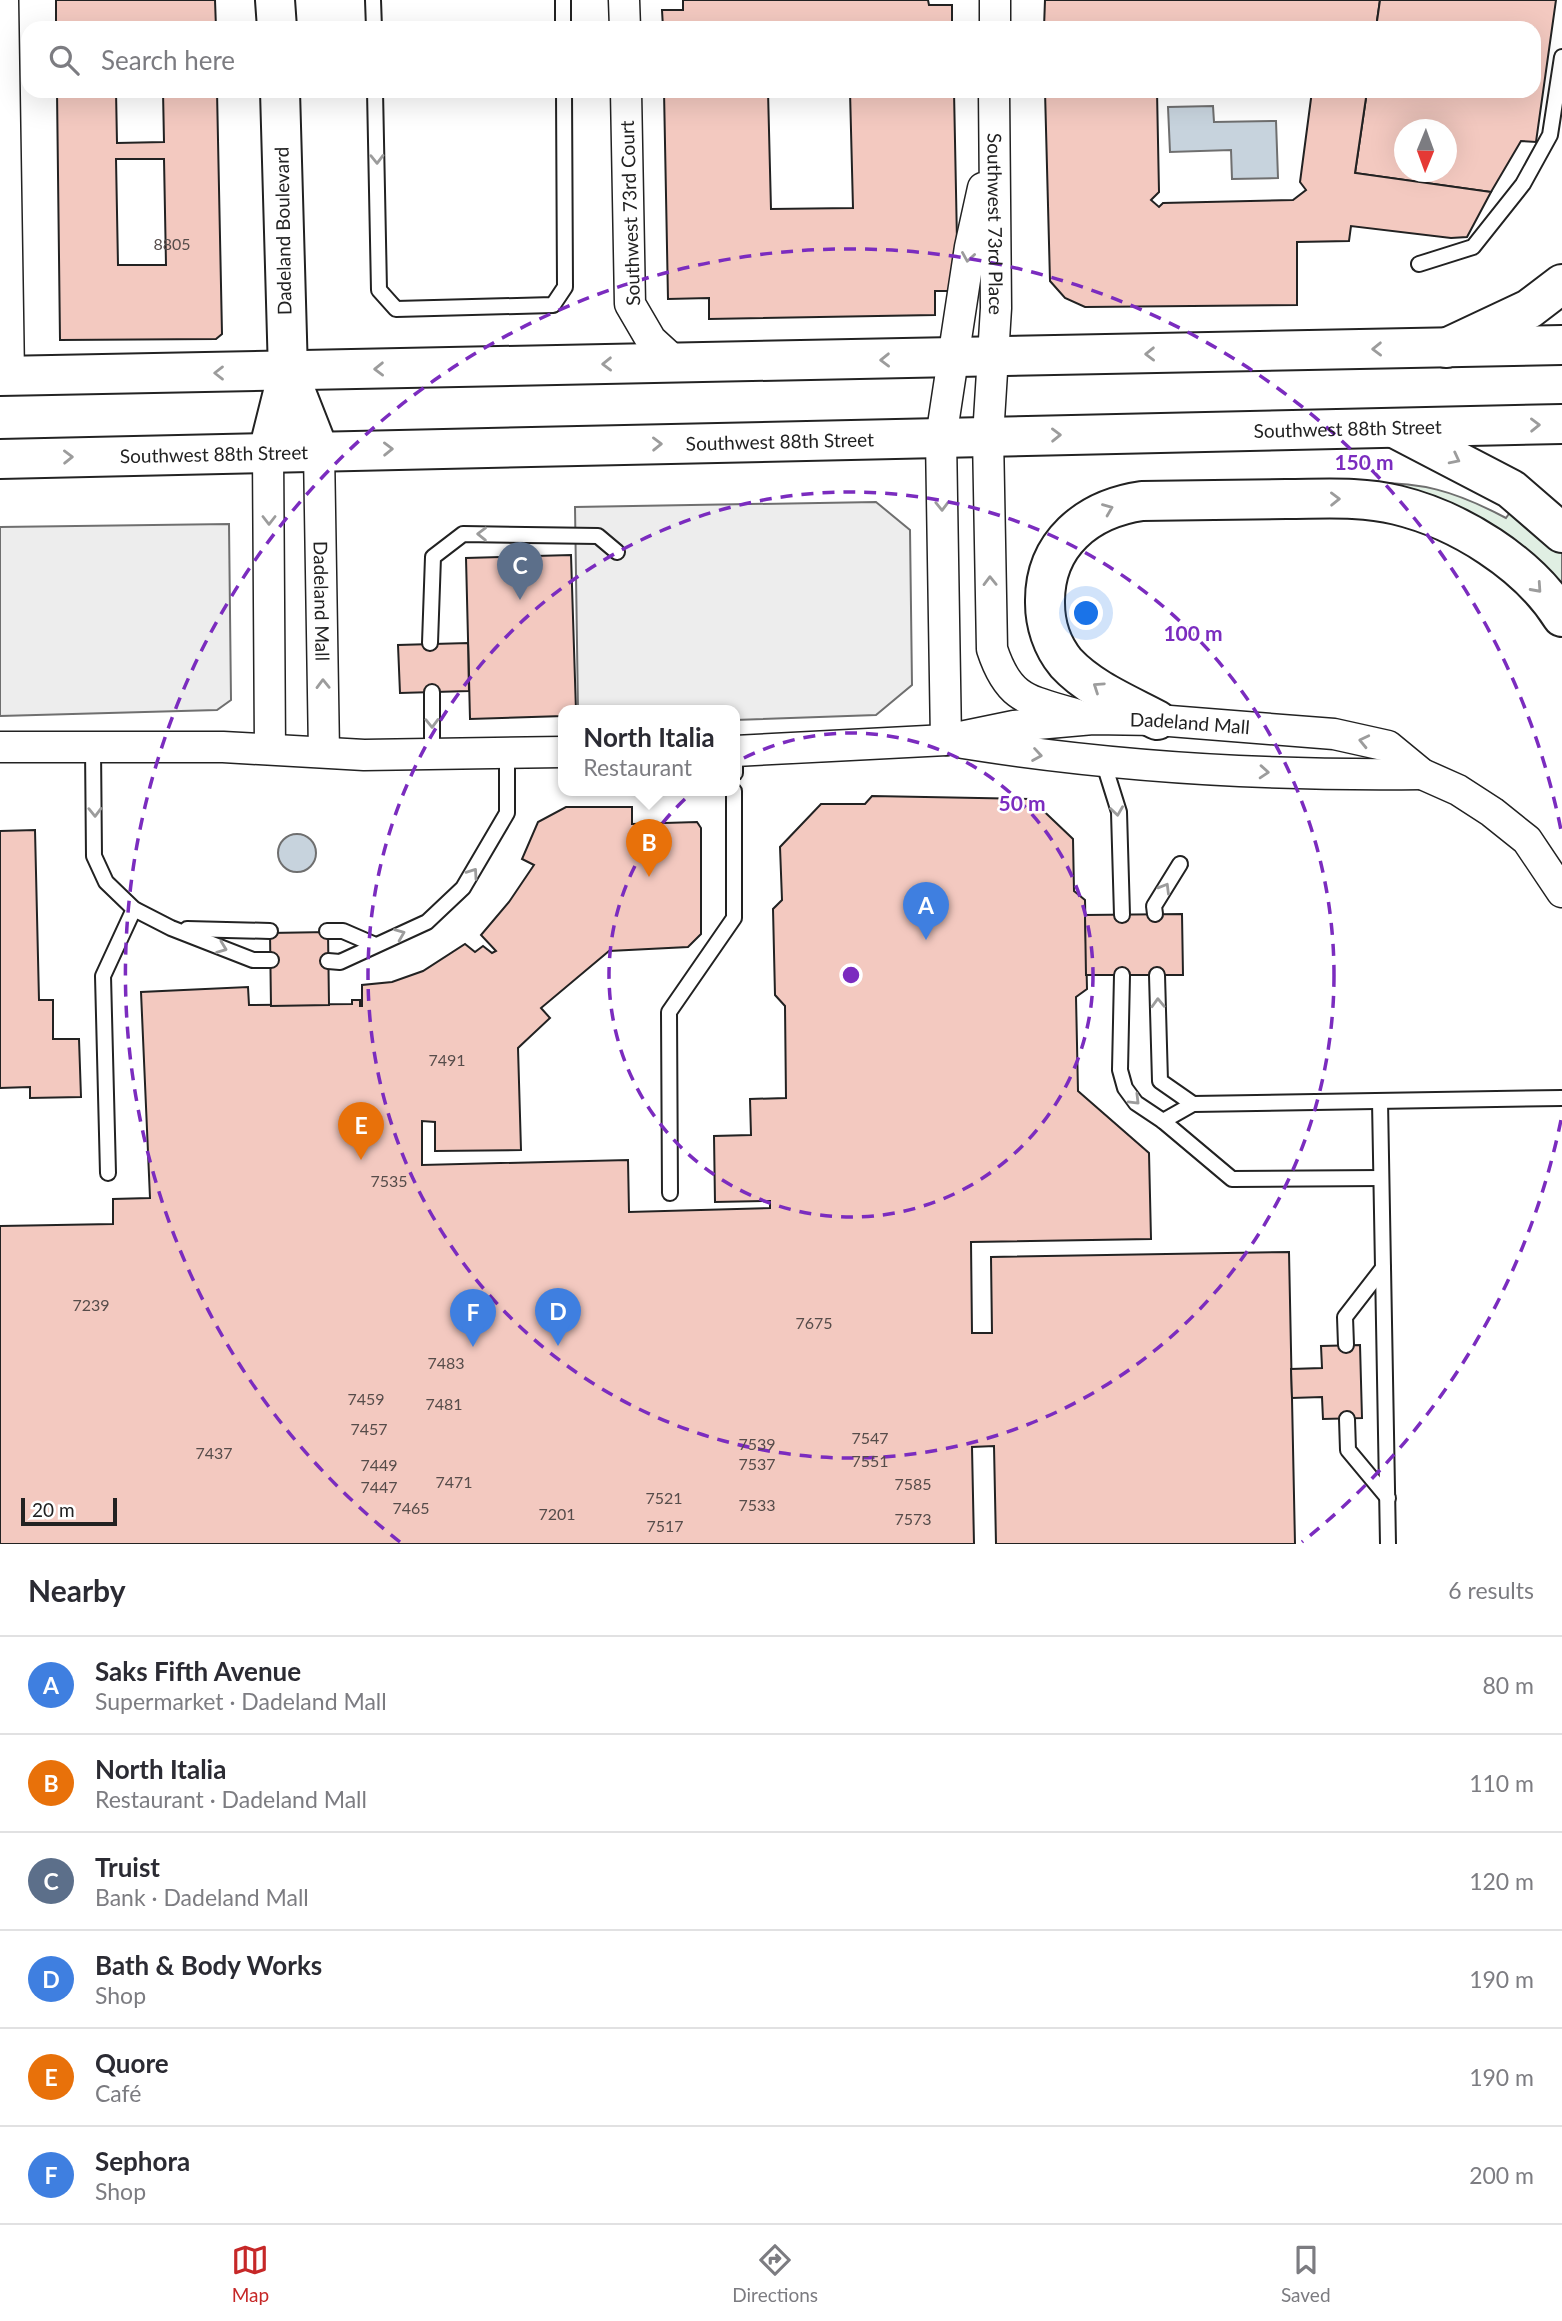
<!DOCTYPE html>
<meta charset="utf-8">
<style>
:root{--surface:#fff;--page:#f7f7f7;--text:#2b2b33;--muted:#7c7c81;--line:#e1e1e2;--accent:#c62828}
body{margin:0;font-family:Lato,sans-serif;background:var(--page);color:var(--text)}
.compass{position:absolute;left:1394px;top:119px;width:63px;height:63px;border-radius:50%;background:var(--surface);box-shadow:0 7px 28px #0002;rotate:181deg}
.scale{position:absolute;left:21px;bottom:18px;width:96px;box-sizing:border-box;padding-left:7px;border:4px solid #222;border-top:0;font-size:19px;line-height:24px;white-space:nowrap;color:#222;-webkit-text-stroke:5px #fff;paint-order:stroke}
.you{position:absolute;left:1087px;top:614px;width:24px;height:24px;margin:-18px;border:5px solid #fff;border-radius:50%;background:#1a73e8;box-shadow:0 0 0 10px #1a73e833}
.badge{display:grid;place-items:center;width:46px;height:46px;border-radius:50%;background:var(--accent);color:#fff;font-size:23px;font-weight:700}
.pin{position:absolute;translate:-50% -58px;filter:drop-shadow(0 2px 4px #0008)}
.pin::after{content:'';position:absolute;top:37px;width:24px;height:21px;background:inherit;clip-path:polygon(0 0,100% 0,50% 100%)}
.popup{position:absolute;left:558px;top:705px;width:182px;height:91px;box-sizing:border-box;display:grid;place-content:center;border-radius:14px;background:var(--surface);filter:drop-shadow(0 2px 5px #0005);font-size:23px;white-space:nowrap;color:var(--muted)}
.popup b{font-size:26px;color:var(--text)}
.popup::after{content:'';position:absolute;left:50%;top:100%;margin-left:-14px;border:14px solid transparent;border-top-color:var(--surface)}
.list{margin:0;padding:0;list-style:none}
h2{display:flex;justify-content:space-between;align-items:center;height:91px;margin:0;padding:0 28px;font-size:30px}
h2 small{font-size:23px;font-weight:400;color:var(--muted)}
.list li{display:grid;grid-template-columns:46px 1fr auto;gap:21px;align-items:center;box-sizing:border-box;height:98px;padding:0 28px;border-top:2px solid var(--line)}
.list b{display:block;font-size:26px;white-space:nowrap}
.list p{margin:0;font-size:23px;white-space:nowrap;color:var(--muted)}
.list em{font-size:23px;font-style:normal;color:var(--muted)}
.icon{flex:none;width:38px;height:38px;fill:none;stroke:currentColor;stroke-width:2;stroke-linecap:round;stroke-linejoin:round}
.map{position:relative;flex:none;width:1562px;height:1544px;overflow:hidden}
.search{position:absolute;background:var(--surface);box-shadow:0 7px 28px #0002;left:21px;right:21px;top:21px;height:77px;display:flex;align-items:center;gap:18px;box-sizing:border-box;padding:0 24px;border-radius:21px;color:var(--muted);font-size:26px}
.sheet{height:679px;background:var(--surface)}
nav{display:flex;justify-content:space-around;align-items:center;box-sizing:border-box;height:98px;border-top:2px solid var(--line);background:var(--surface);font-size:19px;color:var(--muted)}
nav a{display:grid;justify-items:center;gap:4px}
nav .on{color:var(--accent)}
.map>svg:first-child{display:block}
.green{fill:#e0efe3;stroke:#6f6f6f;stroke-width:2}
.parking{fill:#ededed;stroke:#6f6f6f;stroke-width:2}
.water{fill:#c7d3dd;stroke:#6f6f6f;stroke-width:2}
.building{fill:#f3c9c0;stroke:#222;stroke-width:2;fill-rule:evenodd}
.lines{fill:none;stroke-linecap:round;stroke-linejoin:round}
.lane-casing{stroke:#222;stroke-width:18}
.street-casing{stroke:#222;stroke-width:33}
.secondary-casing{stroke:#222;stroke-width:42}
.primary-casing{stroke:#222;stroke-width:42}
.highway-casing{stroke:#222;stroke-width:42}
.lane{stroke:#fff;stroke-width:14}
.street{stroke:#fff;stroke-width:30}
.secondary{stroke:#fff;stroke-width:38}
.primary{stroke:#fff;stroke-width:38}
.highway{stroke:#fff;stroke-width:38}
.oneway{stroke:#9c9c9c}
.ring{fill:none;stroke:#7b2cbf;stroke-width:3.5;stroke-dasharray:12 9}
.labels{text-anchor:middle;stroke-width:5;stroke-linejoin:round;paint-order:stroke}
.number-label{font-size:16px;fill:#564c4a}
.street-label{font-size:19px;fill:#222;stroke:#fff}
.centre{fill:#7b2cbf;stroke:#fff;stroke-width:3.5}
.ring-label{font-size:21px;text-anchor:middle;font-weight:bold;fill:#7b2cbf;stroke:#fff;stroke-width:5;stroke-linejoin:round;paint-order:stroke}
</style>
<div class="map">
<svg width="1562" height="1544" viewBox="0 0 1562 1544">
<rect width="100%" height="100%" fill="#fff"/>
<path class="green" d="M1362,483c59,-2 93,8 144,35l7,-10 49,44v36z"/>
<g class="parking">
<polygon points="876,502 910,530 912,685 876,715 735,720 735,711 578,711 575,507"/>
<polygon points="229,524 231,700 217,710 0,716 0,527"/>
</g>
<g class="water">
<polygon points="1213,106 1214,122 1276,121 1278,178 1232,179 1231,150 1170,152 1168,107"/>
<circle cx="297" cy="853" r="19"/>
</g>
<g class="building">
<polygon points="56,0 215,0 216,28 161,28 161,22 114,23 114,28 56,28"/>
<polygon points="683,0 928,0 929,5 952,5 952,28 663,28 662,10 683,10"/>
<polygon points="1045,0 1380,0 1376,28 1044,28"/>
<path d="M1380,0h176l-20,142 -15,-1 -30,51 -136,-19 12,-82h167v-63h-158zM1404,130h42v42h-42z"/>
<path d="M57,91h59l1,52 47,-1 -1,-51h54l5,243 -6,5 -156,1zM116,159h48l2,106h-48z"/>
<polygon points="664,91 768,91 771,209 853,208 850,91 954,91 958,291 935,291 935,315 709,319 709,298 668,299"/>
<polygon points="1045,91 1157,91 1159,192 1151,200 1159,207 1163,203 1293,200 1306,190 1300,182 1312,91 1367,91 1355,173 1491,192 1467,237 1451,238 1351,226 1349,241 1297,242 1297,305 1085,307 1065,298 1050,281"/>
<polygon points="571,555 576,711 563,711 563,716 470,719 466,558"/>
<polygon points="468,643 469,691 400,693 398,645"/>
<polygon points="872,796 1031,799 1073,839 1074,891 1085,900 1087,989 1076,997 1078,1091 1149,1153 1151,1239 971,1242 972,1333 992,1333 991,1257 1289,1252 1295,1544 996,1544 994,1446 972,1447 974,1544 0,1544 0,1226 113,1224 113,1199 150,1198 141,992 248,987 249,1005 352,1004 352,1000 360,1000 360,1006 362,1006 362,985 392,982 423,971 465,944 475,952 483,946 492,953 496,951 481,935 509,902 534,865 522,859 538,822 566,807 632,807 632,824 697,822 701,828 701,934 688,947 609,951 541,1008 550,1018 518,1048 521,1150 435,1151 435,1122 422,1121 422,1165 628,1160 629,1212 770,1208 770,1201 715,1202 714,1136 751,1135 750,1099 786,1098 785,1006 775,995 773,909 782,900 780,847 821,804 865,804"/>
<polygon points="35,830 39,1000 53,1000 53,1039 79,1039 81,1097 30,1098 30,1087 0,1088 0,831"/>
<polygon points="1182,914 1183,975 1086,975 1085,915"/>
<polygon points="328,932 329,1005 271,1006 270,933"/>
<polygon points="1360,1345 1362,1418 1323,1419 1322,1397 1292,1398 1291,1369 1322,1368 1321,1346"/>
</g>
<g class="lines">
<defs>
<g id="lane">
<polyline points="373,0 374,28"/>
<polyline points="563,0 563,28"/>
<polyline points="375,91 379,290 396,309 553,305 565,287 564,91"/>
<polyline points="1419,264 1473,247 1523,184 1550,135 1562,57"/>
<polyline points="430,643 433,557 463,534 598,536 617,552"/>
<polyline points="432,692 432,753"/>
<polyline points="93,748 94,856 106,882 134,909 171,928 253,960 271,960"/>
<polyline points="1103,761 1119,812 1122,915"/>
<polyline points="735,773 735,751"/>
<polyline points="1155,914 1154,906 1180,864"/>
<polyline points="187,929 270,931"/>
<polyline points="327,931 343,931 373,944"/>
<polyline points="328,961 340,962 427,922 463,888 507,813 507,753"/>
<polyline points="1122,975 1120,1070 1125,1088 1136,1103 1163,1121 1232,1179 1381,1178"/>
<polyline points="1157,975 1160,1081 1193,1104"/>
<polyline points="1380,1101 1388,1544"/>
<polyline points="1163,1121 1193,1104 1562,1098"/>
<polyline points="108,1173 103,976 134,909"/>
<polyline points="670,1193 669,1012 734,918 734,791"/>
<polyline points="1346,1345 1345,1317 1383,1268"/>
<polyline points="1347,1419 1348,1450 1388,1498"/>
</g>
<g id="street">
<polyline points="3,0 9,375"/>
<polyline points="624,0 625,28"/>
<polyline points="995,28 995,0"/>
<polyline points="626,91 630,304 651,340 675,362"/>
<path id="s1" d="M994,91l2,217 -8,128 4,213c17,52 37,51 86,66"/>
<path id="s2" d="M319,451l5,301"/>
<polyline points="268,452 270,749"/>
<polyline points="946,740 941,438 970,247 983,188"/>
<path d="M963,743c151,24 306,33 459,31"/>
<polyline points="0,747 223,747 364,755 563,752"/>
<path id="s3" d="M735,751l211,-11 68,-14 79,-7 64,1 177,14 54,12 34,28 36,16 34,22 35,28 35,52"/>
</g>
<g id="secondary">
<polyline points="275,0 277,28"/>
<polyline points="288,372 319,451"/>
<polyline points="268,452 288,372 280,91"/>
</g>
<g id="primary">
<polyline points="0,376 1562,345"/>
<path id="s4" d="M0,459l1562,-35"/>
</g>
<g id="highway">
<polyline points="1446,348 1529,309 1562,284"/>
<polyline points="1394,428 1511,489 1562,533"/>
<path d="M1157,720c-30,-16 -67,-31 -91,-57 -14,-17 -21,-39 -21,-60 -1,-59 42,-94 97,-102 48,-1 96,-1 144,-2 37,0 75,-3 111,6 62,15 131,58 165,112"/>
</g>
</defs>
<use href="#lane" class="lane-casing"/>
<use href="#street" class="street-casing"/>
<use href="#secondary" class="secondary-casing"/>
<use href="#primary" class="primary-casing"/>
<use href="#highway" class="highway-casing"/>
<use href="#lane" class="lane"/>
<use href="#street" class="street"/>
<use href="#secondary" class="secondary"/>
<use href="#primary" class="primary"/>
<use href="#highway" class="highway"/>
</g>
<defs><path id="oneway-chevron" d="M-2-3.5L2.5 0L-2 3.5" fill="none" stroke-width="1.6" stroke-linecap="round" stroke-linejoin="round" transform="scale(1.75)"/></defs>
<g class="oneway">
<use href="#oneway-chevron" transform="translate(377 159) rotate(89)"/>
<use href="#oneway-chevron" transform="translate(968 257) rotate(99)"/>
<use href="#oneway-chevron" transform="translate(1377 349) rotate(179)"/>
<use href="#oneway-chevron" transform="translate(1150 354) rotate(179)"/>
<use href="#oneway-chevron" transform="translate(885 360) rotate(179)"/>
<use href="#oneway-chevron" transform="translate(607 364) rotate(179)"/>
<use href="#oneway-chevron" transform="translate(379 369) rotate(179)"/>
<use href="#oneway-chevron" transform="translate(219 373) rotate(180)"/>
<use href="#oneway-chevron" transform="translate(1535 425) rotate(-1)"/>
<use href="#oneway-chevron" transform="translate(1056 435) rotate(-1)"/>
<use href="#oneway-chevron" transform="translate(657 444) rotate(-1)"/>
<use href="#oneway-chevron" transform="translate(388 449) rotate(-1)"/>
<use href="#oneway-chevron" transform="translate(68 457) rotate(-1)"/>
<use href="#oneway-chevron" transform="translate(1455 459) rotate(27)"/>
<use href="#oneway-chevron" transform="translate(1335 499) rotate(-1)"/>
<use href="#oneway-chevron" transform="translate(942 506) rotate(89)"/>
<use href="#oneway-chevron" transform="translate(1108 509) rotate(-22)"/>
<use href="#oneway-chevron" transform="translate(269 520) rotate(90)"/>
<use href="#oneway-chevron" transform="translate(482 534) rotate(-179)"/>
<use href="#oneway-chevron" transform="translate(990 581) rotate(-91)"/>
<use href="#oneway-chevron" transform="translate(1537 588) rotate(48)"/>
<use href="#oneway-chevron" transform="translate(323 684) rotate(-91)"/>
<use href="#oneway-chevron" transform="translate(1098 687) rotate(-146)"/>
<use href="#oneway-chevron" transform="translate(432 723) rotate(89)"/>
<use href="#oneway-chevron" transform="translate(1364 741) rotate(-167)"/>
<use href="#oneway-chevron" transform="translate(1037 755) rotate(9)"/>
<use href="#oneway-chevron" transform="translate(1264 772) rotate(4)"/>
<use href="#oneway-chevron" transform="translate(1117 811) rotate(82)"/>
<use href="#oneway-chevron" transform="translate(95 812) rotate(89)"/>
<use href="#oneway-chevron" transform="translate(473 873) rotate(-55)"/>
<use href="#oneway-chevron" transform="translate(1165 888) rotate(-59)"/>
<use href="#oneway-chevron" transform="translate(400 934) rotate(-22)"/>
<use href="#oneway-chevron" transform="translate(222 948) rotate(21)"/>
<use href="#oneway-chevron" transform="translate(1158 1003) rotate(-92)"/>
<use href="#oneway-chevron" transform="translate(1135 1100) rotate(45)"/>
</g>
<g class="ring">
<circle cx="851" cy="975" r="242"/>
<circle cx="851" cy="975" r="483"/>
<path d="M1561 1120A725 725 0 0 1 1302 1542M400 1542A725 725 0 1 1 1561 830"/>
</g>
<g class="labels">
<g class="number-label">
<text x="172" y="250">8805</text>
<text x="447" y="1066">7491</text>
<text x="389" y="1187">7535</text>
<text x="91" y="1311">7239</text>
<text x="814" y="1329">7675</text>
<text x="446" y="1369">7483</text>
<text x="366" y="1405">7459</text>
<text x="444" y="1410">7481</text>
<text x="369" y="1435">7457</text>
<text x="870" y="1444">7547</text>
<text x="757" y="1450">7539</text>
<text x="214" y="1459">7437</text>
<text x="870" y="1467">7551</text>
<text x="757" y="1470">7537</text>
<text x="379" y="1471">7449</text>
<text x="454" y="1488">7471</text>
<text x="913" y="1490">7585</text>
<text x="379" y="1493">7447</text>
<text x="664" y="1504">7521</text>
<text x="757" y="1511">7533</text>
<text x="411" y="1514">7465</text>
<text x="557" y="1520">7201</text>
<text x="913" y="1525">7573</text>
<text x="665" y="1532">7517</text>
</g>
<g class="street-label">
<text transform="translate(630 213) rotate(-92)" y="7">Southwest 73rd Court</text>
<text dy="7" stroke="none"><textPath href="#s1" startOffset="133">Southwest 73rd Place</textPath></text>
<text transform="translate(283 231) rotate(-91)" y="7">Dadeland Boulevard</text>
<text dy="7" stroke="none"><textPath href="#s4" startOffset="1348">Southwest 88th Street</textPath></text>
<text dy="7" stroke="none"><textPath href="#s4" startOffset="780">Southwest 88th Street</textPath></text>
<text dy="7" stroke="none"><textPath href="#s4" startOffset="214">Southwest 88th Street</textPath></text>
<text dy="7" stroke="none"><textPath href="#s2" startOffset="150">Dadeland Mall</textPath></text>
<text dy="7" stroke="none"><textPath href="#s3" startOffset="457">Dadeland Mall</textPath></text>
</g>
</g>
<circle cx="851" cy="975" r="10" class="centre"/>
<g class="ring-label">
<text x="1364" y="470">150 m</text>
<text x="1193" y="641">100 m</text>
<text x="1022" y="811">50 m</text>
</g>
</svg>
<svg class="compass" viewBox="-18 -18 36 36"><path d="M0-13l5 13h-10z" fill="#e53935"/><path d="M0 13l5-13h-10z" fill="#7c7c81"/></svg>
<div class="scale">20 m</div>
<div class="you"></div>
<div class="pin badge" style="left:926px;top:940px;background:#3f7fe0">A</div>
<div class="pin badge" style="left:649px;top:877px;background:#e8710a">B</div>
<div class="popup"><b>North Italia</b>Restaurant</div>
<div class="pin badge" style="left:520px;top:600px;background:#5c6f8a">C</div>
<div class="pin badge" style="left:558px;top:1346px;background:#3f7fe0">D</div>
<div class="pin badge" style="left:361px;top:1160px;background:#e8710a">E</div>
<div class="pin badge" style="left:473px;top:1347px;background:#3f7fe0">F</div>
<div class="search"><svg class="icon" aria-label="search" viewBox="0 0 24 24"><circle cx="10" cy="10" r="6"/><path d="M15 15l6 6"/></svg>Search here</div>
</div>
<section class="sheet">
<h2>Nearby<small>6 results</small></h2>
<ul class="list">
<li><span class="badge" style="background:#3f7fe0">A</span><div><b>Saks Fifth Avenue</b><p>Supermarket · Dadeland Mall</p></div><em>80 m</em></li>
<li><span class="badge" style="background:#e8710a">B</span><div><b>North Italia</b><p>Restaurant · Dadeland Mall</p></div><em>110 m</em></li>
<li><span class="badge" style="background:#5c6f8a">C</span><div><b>Truist</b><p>Bank · Dadeland Mall</p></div><em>120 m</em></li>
<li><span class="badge" style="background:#3f7fe0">D</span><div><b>Bath &amp; Body Works</b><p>Shop</p></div><em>190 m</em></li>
<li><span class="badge" style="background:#e8710a">E</span><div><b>Quore</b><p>Café</p></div><em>190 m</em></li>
<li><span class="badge" style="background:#3f7fe0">F</span><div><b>Sephora</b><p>Shop</p></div><em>200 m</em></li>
</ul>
</section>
<nav>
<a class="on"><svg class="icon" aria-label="map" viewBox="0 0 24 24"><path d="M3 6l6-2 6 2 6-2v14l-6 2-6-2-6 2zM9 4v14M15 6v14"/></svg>Map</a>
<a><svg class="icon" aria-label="directions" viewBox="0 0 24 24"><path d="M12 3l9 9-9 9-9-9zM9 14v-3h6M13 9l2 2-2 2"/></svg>Directions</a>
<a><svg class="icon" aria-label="saved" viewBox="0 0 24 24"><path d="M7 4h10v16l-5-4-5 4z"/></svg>Saved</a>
</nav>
